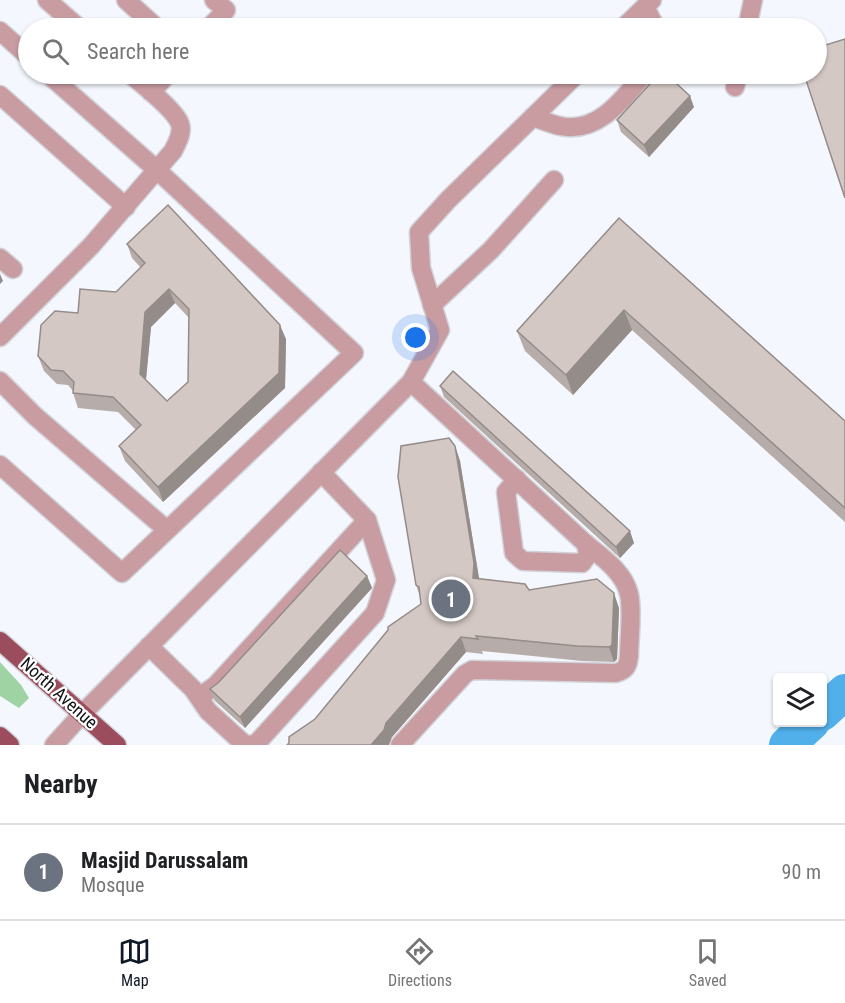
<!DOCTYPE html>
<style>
:root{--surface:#fff;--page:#f6f6f6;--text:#202124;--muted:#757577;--line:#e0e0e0;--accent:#111827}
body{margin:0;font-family:"Roboto Condensed",sans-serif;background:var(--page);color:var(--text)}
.controls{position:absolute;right:18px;bottom:18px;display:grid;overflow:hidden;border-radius:6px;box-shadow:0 2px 4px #0004}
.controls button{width:54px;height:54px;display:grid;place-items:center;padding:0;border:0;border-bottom:2px solid var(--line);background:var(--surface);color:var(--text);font:30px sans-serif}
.you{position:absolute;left:416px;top:338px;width:21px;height:21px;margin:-15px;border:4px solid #fff;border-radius:50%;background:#1a73e8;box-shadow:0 0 0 9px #1a73e833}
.badge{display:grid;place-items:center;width:39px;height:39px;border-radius:50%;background:var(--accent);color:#fff;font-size:20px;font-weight:700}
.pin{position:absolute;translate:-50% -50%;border:3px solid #fff;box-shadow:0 2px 6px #0006}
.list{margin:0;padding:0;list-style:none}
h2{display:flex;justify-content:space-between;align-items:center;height:78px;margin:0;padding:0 24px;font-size:26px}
h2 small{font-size:20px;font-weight:400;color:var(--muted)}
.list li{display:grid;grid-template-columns:39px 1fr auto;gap:18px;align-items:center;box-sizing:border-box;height:96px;padding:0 24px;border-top:2px solid var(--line)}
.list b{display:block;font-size:22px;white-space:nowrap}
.list p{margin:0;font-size:20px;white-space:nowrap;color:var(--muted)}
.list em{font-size:20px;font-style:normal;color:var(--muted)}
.icon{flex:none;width:33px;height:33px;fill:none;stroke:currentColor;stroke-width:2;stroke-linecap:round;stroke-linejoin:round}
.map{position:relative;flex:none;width:845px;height:745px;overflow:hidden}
.search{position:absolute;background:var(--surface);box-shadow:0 2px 4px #0004;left:18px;right:18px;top:18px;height:66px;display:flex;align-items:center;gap:15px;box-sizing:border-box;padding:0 21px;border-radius:33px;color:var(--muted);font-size:22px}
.sheet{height:174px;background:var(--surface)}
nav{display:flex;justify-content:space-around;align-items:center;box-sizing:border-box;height:84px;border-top:2px solid var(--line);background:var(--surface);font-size:16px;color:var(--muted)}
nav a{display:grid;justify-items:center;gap:3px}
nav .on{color:var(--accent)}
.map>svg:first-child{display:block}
.green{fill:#a0d3a4}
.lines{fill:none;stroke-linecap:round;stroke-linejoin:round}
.river{stroke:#51b0ea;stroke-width:36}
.minor-casing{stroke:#d1d3d9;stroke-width:21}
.major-casing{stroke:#d1d3d9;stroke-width:21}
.minor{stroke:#c99ca2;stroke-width:18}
.major{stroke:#9b4d5d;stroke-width:18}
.wall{fill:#b6aca9;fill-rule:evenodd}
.shaded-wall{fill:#948c89}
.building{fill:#d4c8c4;stroke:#948c89;stroke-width:1.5;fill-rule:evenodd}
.labels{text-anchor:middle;stroke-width:4.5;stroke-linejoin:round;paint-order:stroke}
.street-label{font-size:18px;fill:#121317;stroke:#fff}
</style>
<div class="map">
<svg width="845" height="745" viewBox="0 0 845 745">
<rect width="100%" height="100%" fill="#f5f7fe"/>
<polygon class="green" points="0,662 21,685 29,698 19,708 0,696"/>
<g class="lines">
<g class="river">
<polyline points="822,713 845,692"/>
<polyline points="787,745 812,722"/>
</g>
<defs>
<g id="minor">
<polyline points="47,0 79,28"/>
<polyline points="126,0 157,28"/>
<polyline points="645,7 656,28"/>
<polyline points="209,28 226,10 214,0"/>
<polyline points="623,28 652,0"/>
<polyline points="747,28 753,0"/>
<polyline points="0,31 28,56"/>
<polyline points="735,87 738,74"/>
<polyline points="151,92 168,74"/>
<polyline points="0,95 126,207"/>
<path d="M533,117c9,3 18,7 27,9 38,8 63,-27 84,-52"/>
<polyline points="0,258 13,269"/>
<polyline points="432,305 491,250 554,180"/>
<path d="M0,337l91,-91 82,-95c4,-8 10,-18 7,-27 -4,-13 -39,-41 -50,-50"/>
<polyline points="0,381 35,416 167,530"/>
<polyline points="411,382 586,544 588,555 582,563 523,561 514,553 506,492 517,479"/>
<polyline points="0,465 122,573 354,353 157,170 48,74"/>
<polyline points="149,646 193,689 208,711 244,744 255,745"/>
<polyline points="199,697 215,686 367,520"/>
<polyline points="54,745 82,714 411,382 440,330 421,268 419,232 448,200 577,74"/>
<polyline points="255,745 375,613 386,580 367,520 321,472"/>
<path d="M400,745l65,-71 7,-4 144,3c10,-3 12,-7 13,-17 0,-17 4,-46 0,-62 -5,-22 -27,-37 -43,-50"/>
</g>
<g id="major">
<polyline points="0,641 117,745"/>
<polyline points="0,736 10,745"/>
</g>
</defs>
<use href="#minor" class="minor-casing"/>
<use href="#major" class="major-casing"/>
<use href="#minor" class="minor"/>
<use href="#major" class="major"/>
</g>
<g class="wall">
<polygon points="694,107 649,157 621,132 617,120"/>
<polygon points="619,218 845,421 845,522 632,330 573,395 525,351 517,331"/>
<path d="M127,244l159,95 -1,49 -122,114 -38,-41 -6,-15 17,-16 -18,-18 -40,-4 -5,-15v-2l-5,-6 -11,-1 -13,-13 -6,-15 40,-43 38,-21 25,-24 -9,-10zM175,303l14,15 -1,64 -21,19 -21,-21 5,-53z"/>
<polygon points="440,386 634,543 620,558 444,397"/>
<polygon points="455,446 460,461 479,579 619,608 617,659 614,662 582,661 482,651 483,654 466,652 392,737 315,719 421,604 420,597 416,585"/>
<polygon points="367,576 372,588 245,728 215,701 210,689"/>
</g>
<g class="shaded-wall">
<polygon points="690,96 694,107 649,157 644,145"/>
<polygon points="0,274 3,281 0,284"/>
<polygon points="169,289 175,303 151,327 145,389 140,374 145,312"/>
<polygon points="624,310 632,330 573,395 566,375"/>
<polygon points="280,325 286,339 285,388 163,502 158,487"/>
<polygon points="455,446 460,461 479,578 478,593 473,578"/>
<polygon points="630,531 634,543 620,558 616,547"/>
<polygon points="367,576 372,588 245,728 240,717"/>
<polygon points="614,593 619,608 617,659 614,662 609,647"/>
<polygon points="461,637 466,652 392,737 389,745 371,745 386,723"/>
</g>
<g class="building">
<polygon points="845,39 845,198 804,74 816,74 816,48"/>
<polygon points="659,74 666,74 690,96 644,145 617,120"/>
<path d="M168,205l112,120 -1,48 -121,114 -39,-41 22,-21 -28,-28 -40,-4 1,-11 -11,-11 -12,-1 -13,-14 3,-31 14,-14 23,2 2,-24 36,3 29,-29 -18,-19zM169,289l20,20 -1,73 -21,19 -27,-27 5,-62z"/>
<polygon points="619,218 845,421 845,508 624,310 566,375 517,331"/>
<polygon points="453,371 630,531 616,547 440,386"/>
<polygon points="449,438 455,446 474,563 473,578 525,584 529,590 597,579 614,593 612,645 609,647 577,646 476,636 478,639 461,637 386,723 384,730 371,745 287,745 289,743 289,737 315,719 388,630 388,627 421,604 419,587 416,585 398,477 401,446"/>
<polygon points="340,550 367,576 240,717 210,689 219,682"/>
</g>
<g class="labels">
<g class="street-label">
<text transform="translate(59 693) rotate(42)" y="6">North Avenue</text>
</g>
</g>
</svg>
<div class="controls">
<button><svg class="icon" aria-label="layers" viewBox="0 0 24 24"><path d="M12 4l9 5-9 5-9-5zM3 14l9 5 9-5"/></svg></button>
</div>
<div class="you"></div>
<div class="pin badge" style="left:451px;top:599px;background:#6b7280">1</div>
<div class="search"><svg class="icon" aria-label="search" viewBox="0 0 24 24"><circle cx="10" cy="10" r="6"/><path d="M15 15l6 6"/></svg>Search here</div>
</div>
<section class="sheet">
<h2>Nearby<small></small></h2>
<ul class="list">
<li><span class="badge" style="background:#6b7280">1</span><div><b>Masjid Darussalam</b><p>Mosque</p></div><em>90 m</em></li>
</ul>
</section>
<nav>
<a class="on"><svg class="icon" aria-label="map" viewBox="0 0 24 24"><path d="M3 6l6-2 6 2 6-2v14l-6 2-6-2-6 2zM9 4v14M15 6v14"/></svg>Map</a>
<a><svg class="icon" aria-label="directions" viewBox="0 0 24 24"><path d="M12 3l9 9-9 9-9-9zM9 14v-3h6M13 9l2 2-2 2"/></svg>Directions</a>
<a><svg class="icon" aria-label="saved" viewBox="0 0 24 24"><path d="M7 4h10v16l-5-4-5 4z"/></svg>Saved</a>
</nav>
